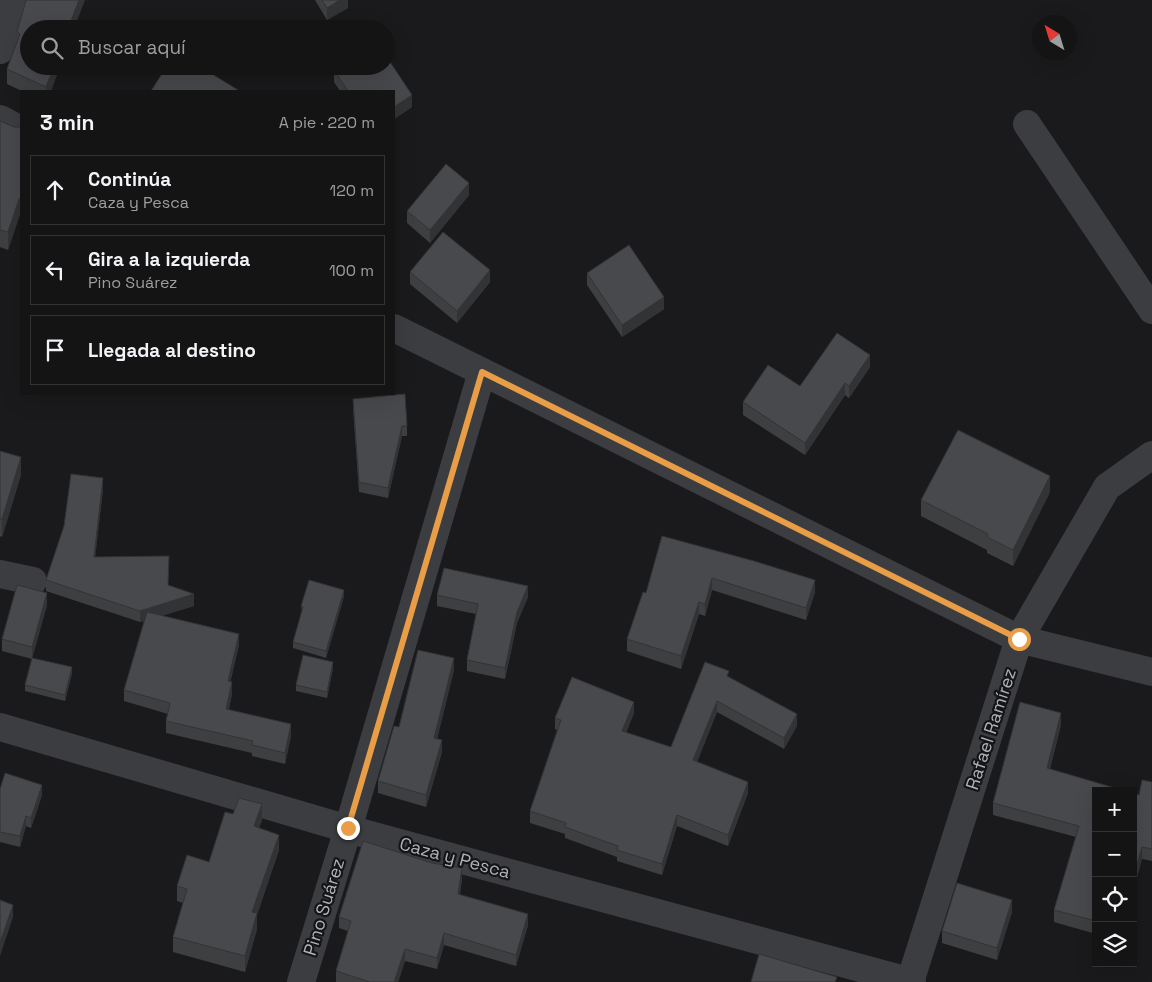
<!DOCTYPE html>
<html lang="es">
<meta charset="utf-8">
<style>
:root{--surface:#141415;--page:#1d1d1e;--text:#f1f3f6;--muted:#9d9ea0;--line:#333334}
body{margin:0;font-family:"Space Grotesk",sans-serif;background:var(--page);color:var(--text)}
.controls{position:absolute;right:15px;bottom:15px;display:grid;overflow:hidden;border-radius:0px;box-shadow:0 5px 20px #0002}
.controls button{width:45px;height:45px;display:grid;place-items:center;padding:0;border:0;border-bottom:1px solid var(--line);background:var(--surface);color:var(--text);font:25px sans-serif}
.compass{position:absolute;left:1032px;top:15px;width:45px;height:45px;border-radius:50%;background:var(--surface);box-shadow:0 5px 20px #0002;rotate:322deg}
.stop{position:absolute;width:15px;height:15px;margin:-11px;border:4px solid #e89d46;border-radius:50%;background:#fff}
.stop.end{background:#e89d46;border-color:#fff;box-shadow:0 1px 5px #0008}
.list{margin:0;padding:0;list-style:none}
h2{display:flex;justify-content:space-between;align-items:center;height:65px;margin:0;padding:0 20px;font-size:21px}
h2 small{font-size:16px;font-weight:400;color:var(--muted)}
.list li{display:grid;grid-template-columns:32px 1fr auto;gap:15px;align-items:center;box-sizing:border-box;height:70px;margin:0 10px 10px;padding:0 10px;border:1px solid var(--line);border-radius:0px}
.list b{display:block;font-size:19px;white-space:nowrap}
.list p{margin:0;font-size:16px;white-space:nowrap;color:var(--muted)}
.list em{font-size:16px;font-style:normal;color:var(--muted)}
.icon{flex:none;width:28px;height:28px;fill:none;stroke:currentColor;stroke-width:2;stroke-linecap:round;stroke-linejoin:round}
.map{position:relative;flex:none;width:1152px;height:982px;overflow:hidden}
.search{position:absolute;background:var(--surface);box-shadow:0 5px 20px #0002;left:20px;top:20px;width:375px;height:55px;display:flex;align-items:center;gap:12px;box-sizing:border-box;padding:0 18px;border-radius:28px;color:var(--muted);font-size:19px}
.panel{position:absolute;background:var(--surface);box-shadow:0 5px 20px #0002;left:20px;top:90px;width:375px;height:305px;border-radius:0px}
.map>svg:first-child{display:block}
.lines{fill:none;stroke-linecap:round;stroke-linejoin:round}
.street{stroke:#3b3d41;stroke-width:28}
.wall{fill:#3d3f41}
.shaded-wall{fill:#323335}
.building{fill:#47494c;stroke:#323335}
.route{stroke:#e89d46;stroke-width:6}
.labels{text-anchor:middle;stroke-width:4.5;stroke-linejoin:round;paint-order:stroke}
.street-label{font-size:18px;fill:#aeb3bb;stroke:#151517}
</style>
<div class="map">
<svg width="1152" height="982" viewBox="0 0 1152 982">
<rect width="100%" height="100%" fill="#1a1a1c"/>
<g class="lines">
<g class="street">
<polyline points="0,50 14,0"/>
<polyline points="0,119 21,130"/>
<polyline points="1027,124 1152,310"/>
<polyline points="394,328 1019,639 1152,672"/>
<polyline points="0,574 33,581"/>
<polyline points="0,727 348,829 912,982"/>
<polyline points="301,982 348,829 482,372"/>
<polyline points="910,982 1019,639 1107,487 1152,455"/>
</g>
</g>
<g class="wall">
<polygon points="315,0 348,0 348,8 327,20"/>
<polygon points="17,32 60,66 51,91 22,91 7,84 7,69 17,42"/>
<polygon points="386,56 412,95 412,107 394,119 394,91 340,91 334,82 334,70 340,66 386,66"/>
<polygon points="0,121 19,217 8,250 0,247"/>
<polygon points="469,195 430,243 407,223 407,211"/>
<polygon points="410,272 490,282 457,323 410,284"/>
<polygon points="587,273 664,309 622,337 587,285"/>
<polygon points="870,367 849,398 845,395 805,455 743,415 743,402"/>
<polygon points="353,399 407,426 407,436 402,436 388,498 359,492 353,409"/>
<polygon points="0,451 21,475 2,537 0,536"/>
<polygon points="103,489 95,557 169,585 194,606 161,616 239,645 230,682 232,694 229,709 291,736 285,764 252,756 252,753 166,733 166,721 168,714 124,701 124,690 144,621 140,622 46,591 46,580"/>
<polygon points="1050,492 1013,566 987,553 987,550 921,516 921,500"/>
<polygon points="662,536 815,592 806,620 712,590 705,616 699,614 681,669 627,651 627,639 646,593"/>
<polygon points="437,595 528,597 517,623 505,679 467,671 467,660 476,614 437,606"/>
<polygon points="344,596 326,658 293,648 293,642 302,612 301,606"/>
<polygon points="47,605 32,658 72,673 65,701 25,691 25,685 32,659 2,651 2,639"/>
<polygon points="333,668 327,698 296,691 296,685"/>
<polygon points="454,670 437,739 442,752 426,807 378,793 378,781 399,727"/>
<polygon points="729,677 797,726 784,749 717,712 697,762 748,793 728,846 677,826 662,875 617,861 617,857 565,838 565,834 530,823 530,811 557,730 555,729 555,718 634,713 626,733 671,747"/>
<polygon points="1061,725 1050,769 1096,791 1096,934 1054,922 1054,910 1076,837 993,815 993,803"/>
<polygon points="1152,782 1152,861 1142,859 1133,891 1133,793 1139,795"/>
<polygon points="0,789 42,795 31,828 26,826 20,847 0,842"/>
<polygon points="233,814 262,820 259,828 279,850 257,915 257,929 245,972 173,952 173,937 183,903 177,901 177,886 209,862"/>
<polygon points="462,879 460,895 528,925 516,966 444,945 437,969 405,961 398,982 336,982 336,971 348,931 339,928 339,917"/>
<polygon points="1012,912 997,960 942,943 942,931"/>
</g>
<g class="shaded-wall">
<polygon points="79,0 85,0 74,29 68,29"/>
<polygon points="340,0 348,0 348,8 327,20 327,8"/>
<polygon points="54,66 60,66 51,91 46,91 46,87"/>
<polygon points="412,95 412,107 394,119 394,107"/>
<polygon points="469,183 469,195 430,243 430,230"/>
<polygon points="21,198 21,215 19,217 8,250 8,232 19,199"/>
<polygon points="490,270 490,282 457,323 457,311"/>
<polygon points="664,297 664,309 622,337 622,325"/>
<polygon points="870,355 870,367 849,398 849,386"/>
<polygon points="845,383 845,395 805,455 805,443"/>
<polygon points="402,426 402,436 388,498 388,488"/>
<polygon points="21,457 21,475 2,537 2,519"/>
<polygon points="1050,476 1050,492 1013,566 1013,550"/>
<polygon points="103,478 103,489 94,568 94,557"/>
<polygon points="712,578 712,590 705,616 705,604"/>
<polygon points="815,580 815,592 806,620 806,608"/>
<polygon points="528,586 528,597 517,623 505,679 505,668 517,612"/>
<polygon points="344,590 344,596 326,658 326,651"/>
<polygon points="47,593 47,605 32,659 32,647"/>
<polygon points="194,594 194,606 140,622 140,611"/>
<polygon points="699,602 699,614 681,669 681,656"/>
<polygon points="239,634 239,645 228,693 228,681"/>
<polygon points="454,658 454,670 434,750 434,738"/>
<polygon points="333,662 333,668 327,698 327,692"/>
<polygon points="72,667 72,673 65,701 65,695"/>
<polygon points="232,682 232,694 226,720 226,709"/>
<polygon points="717,701 717,712 693,772 693,760"/>
<polygon points="634,702 634,713 622,743 622,731"/>
<polygon points="1061,713 1061,725 1047,780 1047,768"/>
<polygon points="797,714 797,726 784,749 784,738"/>
<polygon points="291,724 291,736 285,764 285,753"/>
<polygon points="442,740 442,752 426,807 426,795"/>
<polygon points="748,782 748,793 728,846 728,835"/>
<polygon points="42,785 42,795 31,828 31,818"/>
<polygon points="262,804 262,820 254,842 254,826"/>
<polygon points="677,815 677,826 662,875 662,864"/>
<polygon points="26,816 26,826 20,847 20,836"/>
<polygon points="279,835 279,850 257,915 257,929 245,972 245,956 252,912"/>
<polygon points="1142,847 1142,859 1133,891 1133,879"/>
<polygon points="462,868 462,879 458,905 458,894"/>
<polygon points="1012,900 1012,912 997,960 997,948"/>
<polygon points="13,905 13,917 0,956 0,943"/>
<polygon points="528,914 528,925 516,966 516,955"/>
<polygon points="444,933 444,945 437,969 437,958"/>
<polygon points="405,949 405,961 398,982 394,982"/>
</g>
<g class="building">
<polygon points="26,0 79,0 68,29 29,29 29,66 54,66 46,87 7,69 20,34 17,32"/>
<polygon points="322,0 340,0 327,8"/>
<polygon points="386,56 412,95 394,107 394,91 348,91 334,70 340,66 386,66"/>
<polygon points="167,66 199,66 238,90 237,91 151,91"/>
<polygon points="0,121 14,127 21,127 21,198 19,199 8,232 0,230"/>
<polygon points="446,164 469,183 430,230 407,211"/>
<polygon points="443,232 490,270 457,311 410,272"/>
<polygon points="629,245 664,297 622,325 587,273"/>
<polygon points="837,333 870,355 849,386 845,383 805,443 743,402 768,365 800,386"/>
<polygon points="405,394 407,426 402,426 388,488 359,482 353,399"/>
<polygon points="958,430 1050,476 1013,550 987,537 988,534 921,500"/>
<polygon points="0,451 21,457 2,519 0,519"/>
<polygon points="71,474 103,478 94,557 169,556 168,585 194,594 140,611 46,580 64,526"/>
<polygon points="662,536 754,561 815,580 806,608 712,578 705,604 699,602 681,656 627,639 643,592 646,593"/>
<polygon points="444,568 528,586 517,612 505,668 467,660 478,604 437,595"/>
<polygon points="309,580 344,590 326,651 293,642 303,607 301,606"/>
<polygon points="17,585 47,593 32,647 2,639"/>
<polygon points="147,612 239,634 228,681 232,682 226,709 291,724 285,753 252,745 253,741 166,721 170,703 124,690"/>
<polygon points="418,650 454,658 434,738 442,740 426,795 378,781 394,726 399,727"/>
<polygon points="303,655 333,662 327,692 296,685"/>
<polygon points="32,658 72,667 65,695 25,685"/>
<polygon points="705,662 729,671 727,676 797,714 784,738 717,701 693,760 748,782 728,835 677,815 662,864 617,850 618,846 565,827 566,823 530,811 561,720 555,718 572,677 634,702 622,731 671,747"/>
<polygon points="1020,702 1061,713 1047,768 1125,791 1096,791 1096,921 1054,910 1079,826 993,803"/>
<polygon points="5,773 42,785 31,818 26,816 20,836 0,832 0,789"/>
<polygon points="1142,780 1152,782 1152,849 1142,847 1133,879 1133,793 1139,795"/>
<polygon points="239,798 262,804 254,826 279,835 252,912 257,913 245,956 173,937 187,889 177,886 187,855 209,862 225,812 233,814"/>
<polygon points="363,841 432,863 462,868 458,894 528,914 516,955 444,933 437,958 405,949 394,982 370,982 336,971 351,921 339,917"/>
<polygon points="957,883 1012,900 997,948 942,931"/>
<polygon points="0,900 13,905 0,943"/>
<polygon points="759,954 837,977 835,982 751,982"/>
</g>
<g class="lines">
<polyline class="route" points="348,828 482,372 1019,639"/>
</g>
<g class="labels">
<g class="street-label">
<text transform="translate(991 729) rotate(-72)" y="6">Rafael Ramírez</text>
<text transform="translate(455 858) rotate(15)" y="6">Caza y Pesca</text>
<text transform="translate(324 907) rotate(-73)" y="6">Pino Suárez</text>
</g>
</g>
</svg>
<div class="controls">
<button>+</button>
<button>−</button>
<button><svg class="icon" aria-label="locate" viewBox="0 0 24 24"><circle cx="12" cy="12" r="6"/><path d="M12 2v4M12 18v4M2 12h4M18 12h4"/></svg></button>
<button><svg class="icon" aria-label="layers" viewBox="0 0 24 24"><path d="M12 4l9 5-9 5-9-5zM3 14l9 5 9-5"/></svg></button>
</div>
<svg class="compass" viewBox="-18 -18 36 36"><path d="M0-13l5 13h-10z" fill="#e53935"/><path d="M0 13l5-13h-10z" fill="#9d9ea0"/></svg>
<div class="stop" style="left:1019px;top:639px"></div>
<div class="stop end" style="left:348px;top:828px"></div>
<div class="search"><svg class="icon" aria-label="search" viewBox="0 0 24 24"><circle cx="10" cy="10" r="6"/><path d="M15 15l6 6"/></svg>Buscar aquí</div>
<section class="panel">
<h2>3 min<small>A pie · 220 m</small></h2>
<ul class="list">
<li><svg class="icon" aria-label="ahead" viewBox="0 0 24 24"><path d="M12 20V5M6 11l6-6 6 6"/></svg><div><b>Continúa</b><p>Caza y Pesca</p></div><em>120 m</em></li>
<li><svg class="icon" aria-label="left" viewBox="0 0 24 24"><path d="M17 20v-9H6M10 6l-5 5 5 5"/></svg><div><b>Gira a la izquierda</b><p>Pino Suárez</p></div><em>100 m</em></li>
<li><svg class="icon" aria-label="arrive" viewBox="0 0 24 24"><path d="M6 21V4h12l-3 4 3 4H6"/></svg><div><b>Llegada al destino</b></div></li>
</ul>
</section>
</div>
